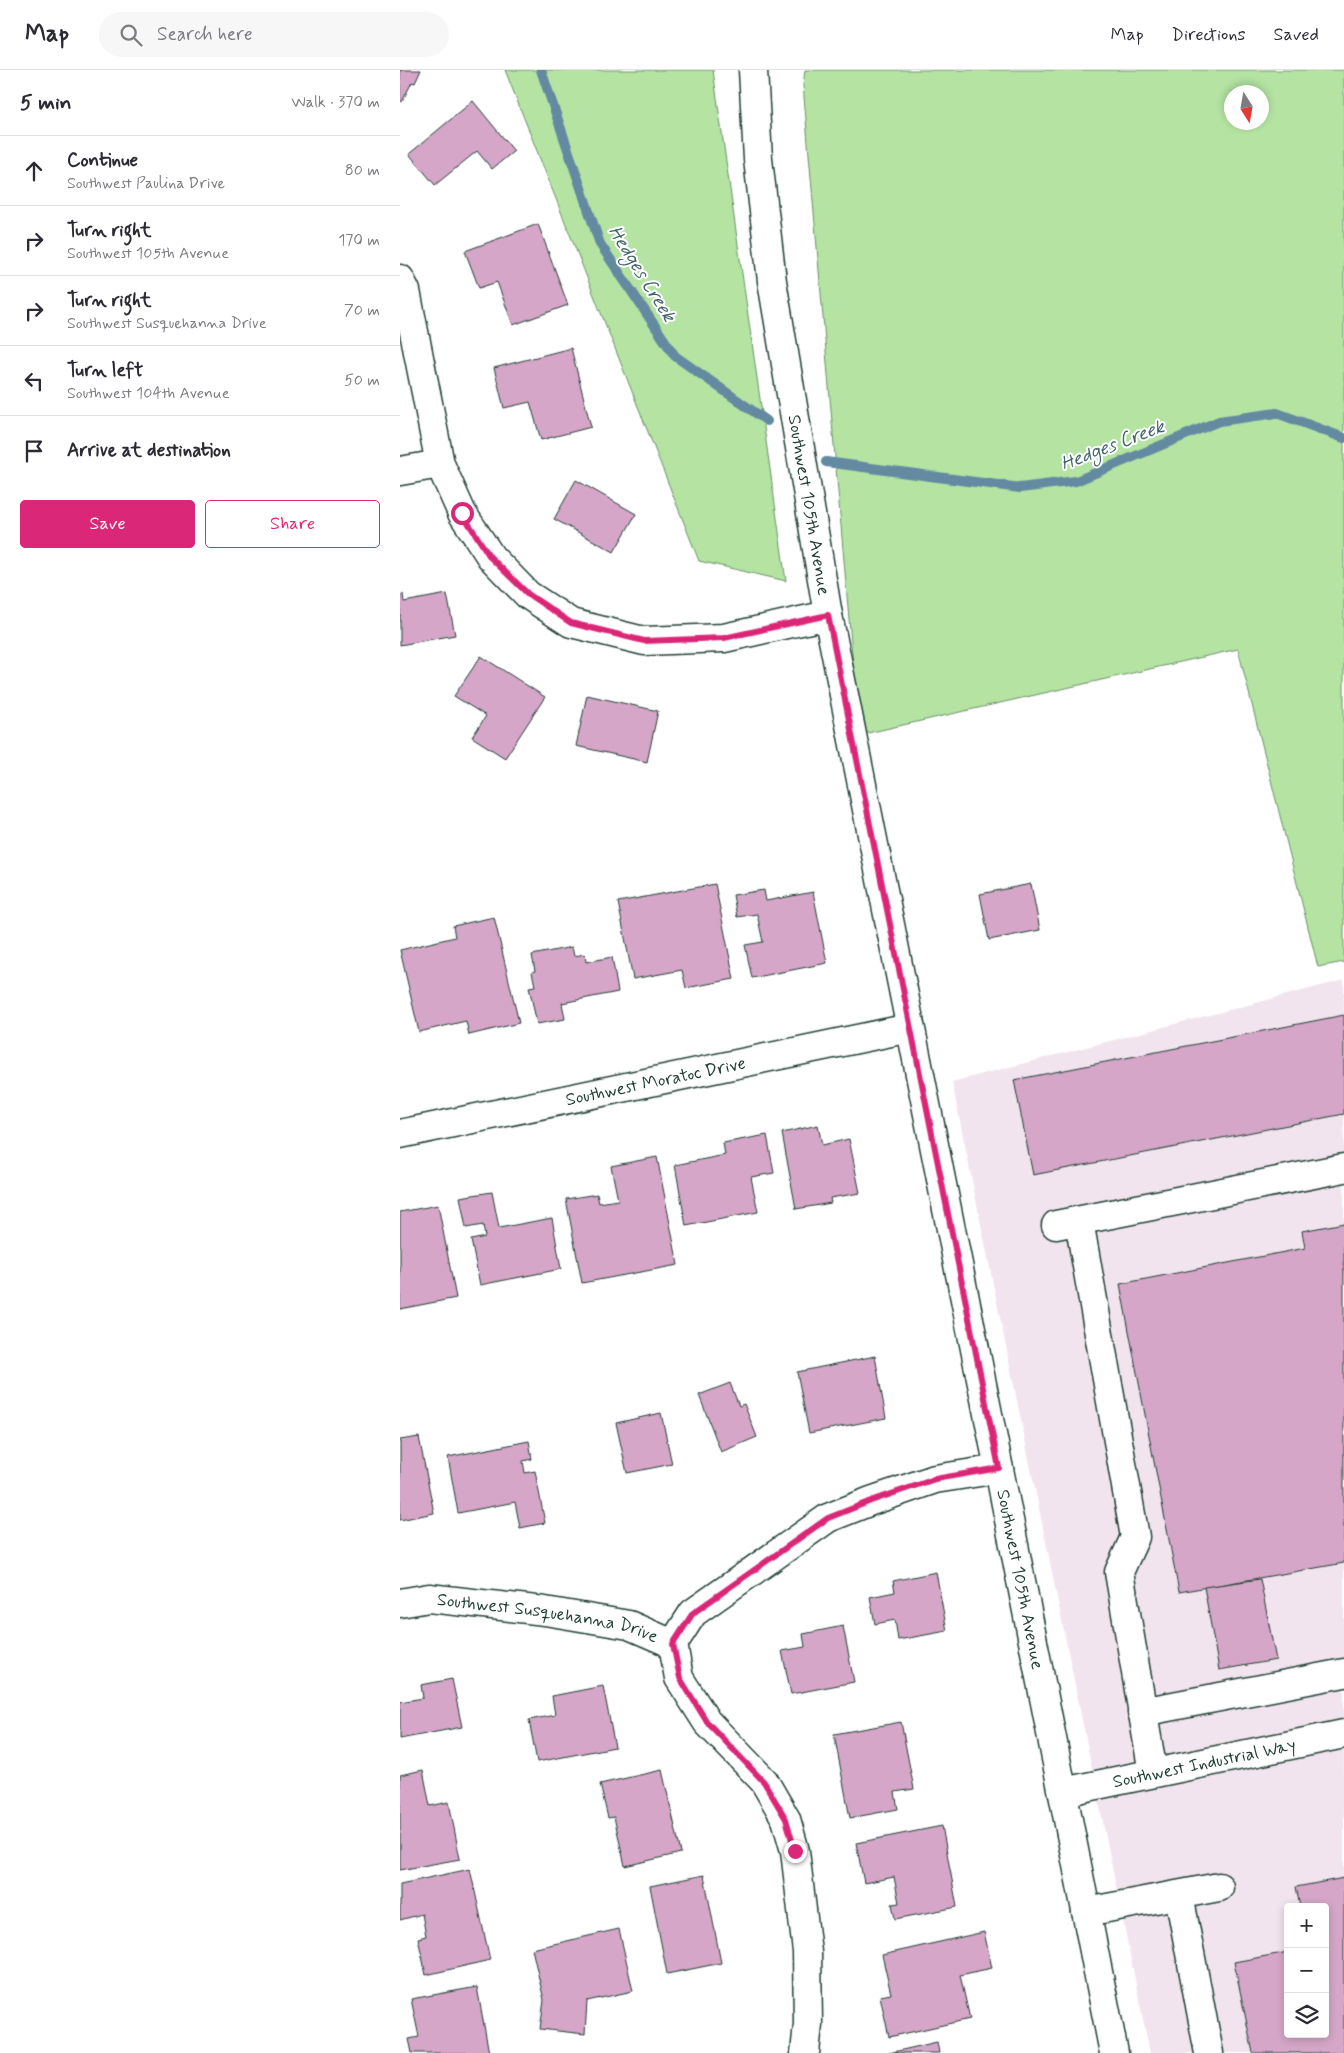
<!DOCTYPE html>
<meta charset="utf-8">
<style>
:root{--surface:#fff;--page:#f7f7f7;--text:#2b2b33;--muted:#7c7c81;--line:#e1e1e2;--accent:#db2777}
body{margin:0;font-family:Mynerve,sans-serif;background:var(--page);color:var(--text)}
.controls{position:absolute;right:15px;bottom:15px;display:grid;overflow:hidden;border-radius:5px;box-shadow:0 2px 8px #0003}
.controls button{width:45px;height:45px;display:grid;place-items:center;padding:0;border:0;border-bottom:1px solid var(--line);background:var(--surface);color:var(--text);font:25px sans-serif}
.compass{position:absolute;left:824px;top:15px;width:45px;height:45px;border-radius:50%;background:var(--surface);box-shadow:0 2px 8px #0003;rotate:169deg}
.stop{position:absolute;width:15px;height:15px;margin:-11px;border:4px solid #db2777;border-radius:50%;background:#fff}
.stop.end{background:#db2777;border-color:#fff;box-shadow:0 1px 5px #0008}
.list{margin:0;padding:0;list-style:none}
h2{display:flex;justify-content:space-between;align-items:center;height:65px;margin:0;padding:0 20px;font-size:21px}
h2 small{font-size:16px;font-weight:400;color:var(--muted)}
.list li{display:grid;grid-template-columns:32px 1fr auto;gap:15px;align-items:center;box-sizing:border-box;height:70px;padding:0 20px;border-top:1px solid var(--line)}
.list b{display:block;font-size:19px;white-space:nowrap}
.list p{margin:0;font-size:16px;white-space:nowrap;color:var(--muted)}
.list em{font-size:16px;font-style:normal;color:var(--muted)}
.actions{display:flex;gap:10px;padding:15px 20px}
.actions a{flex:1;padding:11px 0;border:1px solid var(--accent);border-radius:5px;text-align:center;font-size:18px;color:var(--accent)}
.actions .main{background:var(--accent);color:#fff}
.icon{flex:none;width:28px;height:28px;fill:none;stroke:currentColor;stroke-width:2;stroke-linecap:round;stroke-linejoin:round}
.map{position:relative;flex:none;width:944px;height:1983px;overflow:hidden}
header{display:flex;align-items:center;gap:30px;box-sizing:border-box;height:70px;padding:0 25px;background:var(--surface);border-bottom:1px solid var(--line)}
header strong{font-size:24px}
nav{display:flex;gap:28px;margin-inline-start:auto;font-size:18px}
.search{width:350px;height:45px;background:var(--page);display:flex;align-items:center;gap:12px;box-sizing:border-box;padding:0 18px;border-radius:28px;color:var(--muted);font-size:19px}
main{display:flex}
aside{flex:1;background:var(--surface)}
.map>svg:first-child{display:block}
.built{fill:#f2e4ee;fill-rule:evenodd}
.green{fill:#b4e3a2;stroke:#6a906b;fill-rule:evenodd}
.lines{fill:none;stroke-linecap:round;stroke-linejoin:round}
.stream{stroke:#638aa1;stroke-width:10}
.building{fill:#d5a6c7;stroke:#1f3d34}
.minor-casing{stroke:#1f3d34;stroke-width:31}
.minor{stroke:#fff;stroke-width:28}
.route{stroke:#db2777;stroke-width:6}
.labels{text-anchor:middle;stroke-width:4;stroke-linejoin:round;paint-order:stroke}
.street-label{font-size:18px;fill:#1f3d34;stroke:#fff}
.water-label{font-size:19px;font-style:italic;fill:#41636b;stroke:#fff}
</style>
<header>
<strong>Map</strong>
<div class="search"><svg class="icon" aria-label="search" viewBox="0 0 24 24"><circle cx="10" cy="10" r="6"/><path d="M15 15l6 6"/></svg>Search here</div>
<nav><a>Map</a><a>Directions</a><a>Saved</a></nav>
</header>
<main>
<aside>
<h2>5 min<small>Walk · 370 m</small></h2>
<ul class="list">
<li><svg class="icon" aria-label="ahead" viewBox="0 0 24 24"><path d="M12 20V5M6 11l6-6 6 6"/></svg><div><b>Continue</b><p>Southwest Paulina Drive</p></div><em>80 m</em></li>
<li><svg class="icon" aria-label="right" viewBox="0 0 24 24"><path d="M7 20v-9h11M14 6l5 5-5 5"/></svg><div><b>Turn right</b><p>Southwest 105th Avenue</p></div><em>170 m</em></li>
<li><svg class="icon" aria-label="right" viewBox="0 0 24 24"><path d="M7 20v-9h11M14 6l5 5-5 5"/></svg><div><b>Turn right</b><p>Southwest Susquehanna Drive</p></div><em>70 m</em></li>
<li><svg class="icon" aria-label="left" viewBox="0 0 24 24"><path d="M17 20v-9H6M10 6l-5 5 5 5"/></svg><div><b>Turn left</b><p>Southwest 104th Avenue</p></div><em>50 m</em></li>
<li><svg class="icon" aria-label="arrive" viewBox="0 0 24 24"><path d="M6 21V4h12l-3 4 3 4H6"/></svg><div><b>Arrive at destination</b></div></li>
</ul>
<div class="actions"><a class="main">Save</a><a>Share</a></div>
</aside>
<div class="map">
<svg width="944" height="1983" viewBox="0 0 944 1983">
<rect width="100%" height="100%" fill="#fff"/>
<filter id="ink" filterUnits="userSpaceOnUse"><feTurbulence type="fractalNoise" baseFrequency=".02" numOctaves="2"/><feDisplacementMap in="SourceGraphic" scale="10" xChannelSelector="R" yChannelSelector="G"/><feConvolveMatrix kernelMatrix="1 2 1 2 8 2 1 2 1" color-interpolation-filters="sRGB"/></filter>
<g filter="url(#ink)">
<path class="built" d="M944,910v1073h-194l-198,-971zM888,1837h37v127h-37z"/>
<g class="green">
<polygon points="105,0 313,0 386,511 299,491"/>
<path d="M405,0h539v892l-26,5 -80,-318 -379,86 -56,-650zM832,22h30v30h-30z"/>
</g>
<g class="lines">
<g class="stream">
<polyline points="141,0 200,174 275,286 367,351"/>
<polyline points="426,392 620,418 676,411 819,351 877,343 944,368"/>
</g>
</g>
<g class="building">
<polygon points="0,0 21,0 15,13 12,12 2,32 0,30"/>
<polygon points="73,31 114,81 92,99 77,81 35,115 9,84"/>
<polygon points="138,154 168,235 113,255 97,212 79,218 65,181"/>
<polygon points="171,278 191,357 141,370 130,332 104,338 94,298"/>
<polygon points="176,410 236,444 214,482 154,449"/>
<polygon points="3,524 4,532 47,524 55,565 0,575 0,525"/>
<polygon points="81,586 145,627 105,688 72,667 86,646 54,626"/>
<polygon points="187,625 258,641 247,692 176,676"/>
<polygon points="315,814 334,909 286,918 282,900 233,909 218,832"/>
<polygon points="631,814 640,860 589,870 580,824"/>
<polygon points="364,820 366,831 413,822 427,893 352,908 345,875 363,872 357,844 337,847 333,825"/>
<polygon points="94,847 119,953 69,965 66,951 19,962 0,880 55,867 53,856"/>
<polygon points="172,877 174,886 185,884 186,892 212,887 218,922 162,933 165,949 137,954 129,917 135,916 132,902 135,901 132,885"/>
<polygon points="944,945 944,1044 633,1105 614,1010"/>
<polygon points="418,1055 422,1075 449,1069 460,1123 430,1128 431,1133 396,1139 382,1063"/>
<polygon points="367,1065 374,1103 351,1107 358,1142 286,1156 275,1095 325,1085 323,1073"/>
<polygon points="257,1087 278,1195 182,1213 166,1129 197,1124 199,1133 218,1130 211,1096"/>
<polygon points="92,1122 99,1158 152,1148 161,1199 80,1215 71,1170 85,1167 83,1155 66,1158 60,1127"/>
<polygon points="38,1135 56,1228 0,1239 0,1142"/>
<polygon points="944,1153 944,1493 779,1522 720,1214 905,1178 902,1161"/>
<polygon points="475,1286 486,1348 409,1363 397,1302"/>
<polygon points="330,1313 339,1336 344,1334 357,1367 321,1382 299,1325"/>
<polygon points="261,1343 272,1394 227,1403 216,1353"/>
<polygon points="19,1367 34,1443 0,1450 0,1370"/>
<polygon points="129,1371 132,1389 123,1391 125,1403 135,1401 145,1453 120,1458 115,1432 58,1443 48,1387"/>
<polygon points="536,1502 547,1561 498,1570 495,1550 475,1554 470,1527 495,1522 493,1511"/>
<polygon points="860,1509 876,1590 819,1600 804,1517"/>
<polygon points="443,1556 454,1612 391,1624 382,1581 405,1577 403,1564"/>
<polygon points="52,1609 62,1657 0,1669 0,1632 23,1628 21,1615"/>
<polygon points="203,1616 215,1677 137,1692 129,1650 155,1645 152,1626"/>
<polygon points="501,1652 514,1719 495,1722 498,1739 450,1748 434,1664"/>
<polygon points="23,1700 30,1736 49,1732 60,1789 0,1800 0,1705"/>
<polygon points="262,1700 281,1783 225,1796 214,1747 208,1748 200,1714"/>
<polygon points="542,1756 557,1837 495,1849 492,1834 499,1833 494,1807 464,1813 456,1773"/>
<polygon points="70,1799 90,1890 26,1905 18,1868 26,1866 22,1844 0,1850 0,1814"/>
<polygon points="304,1805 321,1893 267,1904 250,1816"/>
<polygon points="944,1808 944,1983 853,1983 834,1892 888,1882 888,1964 925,1964 925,1837 900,1837 896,1817"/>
<polygon points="219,1859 233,1921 187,1931 185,1964 140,1959 144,1930 132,1879"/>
<polygon points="584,1862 592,1898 560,1905 570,1949 489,1967 480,1926 491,1924 482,1885"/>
<polygon points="77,1917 89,1983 12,1983 9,1969 19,1967 11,1929"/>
<polygon points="537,1972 539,1983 489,1983"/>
</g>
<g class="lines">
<defs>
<g id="minor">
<path id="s1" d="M353,0l5,89 14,122 56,334 171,854 115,584"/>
<polyline points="0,209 6,221 40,394 62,443 91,487 128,525 171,553 244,571 324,568 428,545"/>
<polyline points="0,401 40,394"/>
<path id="s2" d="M0,1064l510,-106"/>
<polyline points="679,1151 735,1467 719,1502 753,1703"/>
<polyline points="656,1155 944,1098"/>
<path id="s3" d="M0,1533l29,-5 116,13 84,14 44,19 20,-31 135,-95 43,-17 64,-22 64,-10"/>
<polyline points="273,1574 279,1608 307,1652 364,1711 386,1749 395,1781 407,1882 408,1954 405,1983"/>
<polyline points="742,1642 944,1603"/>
<path id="s4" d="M663,1722l281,-58"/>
<polyline points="779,1825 809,1983"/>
<polyline points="686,1842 819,1817"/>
</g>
</defs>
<use href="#minor" class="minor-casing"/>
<use href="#minor" class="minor"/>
</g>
</g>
<g class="lines" filter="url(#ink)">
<polyline class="route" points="62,443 90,487 128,524 171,553 244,571 324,568 428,545 599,1398 535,1409 471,1431 428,1448 293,1543 273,1574 280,1608 307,1652 364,1712 386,1749 395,1781"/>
</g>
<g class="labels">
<g class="street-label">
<text dy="6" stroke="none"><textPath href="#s1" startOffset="439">Southwest 105th Avenue</textPath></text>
<text dy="6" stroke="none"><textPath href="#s2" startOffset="261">Southwest Moratoc Drive</textPath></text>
<text dy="6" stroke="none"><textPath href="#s1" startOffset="1534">Southwest 105th Avenue</textPath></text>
<text dy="6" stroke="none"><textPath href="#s3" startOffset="150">Southwest Susquehanna Drive</textPath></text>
<text dy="6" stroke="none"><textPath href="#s4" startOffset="144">Southwest Industrial Way</textPath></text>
</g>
<g class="water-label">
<text transform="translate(243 203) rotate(58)" y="7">Hedges Creek</text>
<text transform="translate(712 374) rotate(-21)" y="7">Hedges Creek</text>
</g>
</g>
</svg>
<div class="controls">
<button>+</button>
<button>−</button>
<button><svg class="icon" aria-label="layers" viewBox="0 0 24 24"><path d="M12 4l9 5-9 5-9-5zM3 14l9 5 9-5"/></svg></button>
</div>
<svg class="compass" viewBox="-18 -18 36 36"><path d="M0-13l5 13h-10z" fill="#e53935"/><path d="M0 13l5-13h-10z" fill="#7c7c81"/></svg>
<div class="stop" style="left:62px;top:443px"></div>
<div class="stop end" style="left:395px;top:1781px"></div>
</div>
</main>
